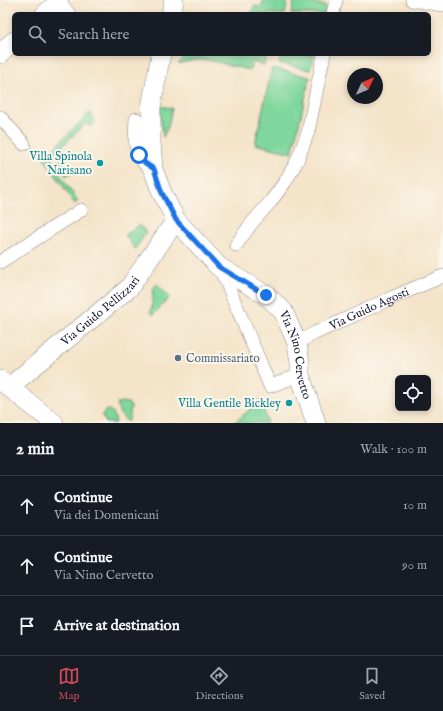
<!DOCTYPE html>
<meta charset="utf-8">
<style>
:root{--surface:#171b24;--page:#242831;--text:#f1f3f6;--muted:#9ea1a6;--line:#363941;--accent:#d1495b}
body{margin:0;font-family:"IM FELL English",serif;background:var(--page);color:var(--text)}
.controls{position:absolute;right:12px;bottom:12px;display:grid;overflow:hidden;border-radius:6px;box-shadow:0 2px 6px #0003}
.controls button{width:36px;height:36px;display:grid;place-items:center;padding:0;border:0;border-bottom:1px solid var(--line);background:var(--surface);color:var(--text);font:20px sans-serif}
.compass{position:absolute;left:347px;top:68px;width:36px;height:36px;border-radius:50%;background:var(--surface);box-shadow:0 2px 6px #0003;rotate:46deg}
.stop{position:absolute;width:12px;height:12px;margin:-9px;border:3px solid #1a73e8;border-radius:50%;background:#fff}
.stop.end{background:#1a73e8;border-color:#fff;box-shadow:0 1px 4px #0008}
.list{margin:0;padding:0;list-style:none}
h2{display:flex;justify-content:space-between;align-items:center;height:52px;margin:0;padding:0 16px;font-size:17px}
h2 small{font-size:13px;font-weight:400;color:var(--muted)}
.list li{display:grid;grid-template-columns:26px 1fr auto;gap:12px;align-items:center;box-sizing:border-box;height:60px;padding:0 16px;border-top:1px solid var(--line)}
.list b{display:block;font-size:15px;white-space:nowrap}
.list p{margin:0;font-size:13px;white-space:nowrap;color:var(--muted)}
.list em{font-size:13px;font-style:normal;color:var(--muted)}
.icon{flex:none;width:22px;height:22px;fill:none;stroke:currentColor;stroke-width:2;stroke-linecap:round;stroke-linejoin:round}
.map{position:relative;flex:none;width:443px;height:423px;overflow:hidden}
.search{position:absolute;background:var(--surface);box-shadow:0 2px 6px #0003;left:12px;right:12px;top:12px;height:44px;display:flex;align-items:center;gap:10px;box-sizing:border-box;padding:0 14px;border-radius:6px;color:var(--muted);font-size:15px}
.sheet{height:232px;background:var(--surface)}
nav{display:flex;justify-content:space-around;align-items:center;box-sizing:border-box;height:56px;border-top:1px solid var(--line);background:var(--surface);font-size:11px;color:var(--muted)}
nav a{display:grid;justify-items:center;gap:2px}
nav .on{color:var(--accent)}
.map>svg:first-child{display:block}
.green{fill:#7fd79d;stroke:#507c6c}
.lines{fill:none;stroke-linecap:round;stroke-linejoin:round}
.street-casing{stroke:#8b8382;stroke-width:14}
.secondary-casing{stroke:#8b8382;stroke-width:20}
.street{stroke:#fff;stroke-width:13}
.secondary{stroke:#fff;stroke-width:19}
.route{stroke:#1a73e8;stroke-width:5}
.culture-dot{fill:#0f9aa8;stroke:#fbf7ec;stroke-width:1.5}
.service-dot{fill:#5c6f8a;stroke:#fbf7ec;stroke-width:1.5}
.labels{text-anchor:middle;stroke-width:4;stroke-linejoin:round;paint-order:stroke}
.culture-label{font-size:12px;fill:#0d838f;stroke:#fbf7ec;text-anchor:end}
.street-label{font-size:12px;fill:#22223b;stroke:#fbf7ec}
.service-label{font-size:12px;fill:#4e5e75;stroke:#fbf7ec;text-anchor:start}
</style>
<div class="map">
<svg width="443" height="423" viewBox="0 0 443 423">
<rect width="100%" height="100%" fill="#fbf7ec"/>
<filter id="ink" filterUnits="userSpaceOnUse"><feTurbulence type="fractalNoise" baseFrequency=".025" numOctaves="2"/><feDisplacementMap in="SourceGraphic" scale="8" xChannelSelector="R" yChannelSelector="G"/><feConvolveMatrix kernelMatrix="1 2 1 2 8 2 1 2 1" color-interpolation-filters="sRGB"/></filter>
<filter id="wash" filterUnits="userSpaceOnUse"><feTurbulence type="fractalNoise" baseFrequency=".012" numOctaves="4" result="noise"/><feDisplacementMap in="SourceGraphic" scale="16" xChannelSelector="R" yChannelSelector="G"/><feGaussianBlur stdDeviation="0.9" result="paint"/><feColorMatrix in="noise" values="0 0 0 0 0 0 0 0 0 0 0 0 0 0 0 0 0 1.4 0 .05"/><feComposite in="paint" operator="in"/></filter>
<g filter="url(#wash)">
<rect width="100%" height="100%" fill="#f4e4c9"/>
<g class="green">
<polygon points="264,0 288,0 285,14 251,14 254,6 261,7"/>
<polygon points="295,0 301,0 326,6 324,14 291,14"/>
<polygon points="187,54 267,54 264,65 252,62 250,70 208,60 194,60 178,64"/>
<polygon points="281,54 314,54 310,70 279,63"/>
<polygon points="272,68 310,77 292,153 255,144"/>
<polygon points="159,106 172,108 168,127 163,137"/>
<polygon points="90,112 95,121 91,126 86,123 54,154 53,160 54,166 78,201 75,204 44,158"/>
<polygon points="65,157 74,171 66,176 58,162"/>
<polygon points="140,225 146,233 135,249 125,235"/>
<path d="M157,284l13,13 -17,18 -3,-3c5,-10 -1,-20 7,-28z"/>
<polygon points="260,399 268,423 234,423 254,406"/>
<path d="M121,402l7,1 3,4 -2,14h-2c-5,-4 -10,-10 -10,-17z"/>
<path d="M107,410c7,0 8,7 9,13h-10l-4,-8 1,-2z"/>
</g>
</g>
<g filter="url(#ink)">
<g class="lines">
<defs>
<g id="street">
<polyline points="412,0 443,5"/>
<polyline points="59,2 69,14"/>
<polyline points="333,14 336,0"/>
<polyline points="0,117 24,144"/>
<path d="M136,119c-1,14 -3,34 9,45 3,2 6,3 8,5"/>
<polyline points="236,245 251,224 271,201 285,182 297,161 308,132 324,54"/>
<polyline points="0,262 81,210"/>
<polyline points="219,267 228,286 270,386 300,375"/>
<path id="s1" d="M297,343l18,-10 18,-8 56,-26 54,-23"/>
</g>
<g id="secondary">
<polyline points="45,14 59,2 58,0"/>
<polyline points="171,14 174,0"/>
<polyline points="0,54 14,41"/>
<path id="s2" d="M161,54l-10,53v36l2,26 9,24 14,27 43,47 47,28 17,16 14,32 3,20v12l16,48"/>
<polyline points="0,380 54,423"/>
<path id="s3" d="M9,387l120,-99 47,-68"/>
</g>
</defs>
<use href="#street" class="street-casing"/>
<use href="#secondary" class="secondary-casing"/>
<use href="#street" class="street"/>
<use href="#secondary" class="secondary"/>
</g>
</g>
<g class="lines" filter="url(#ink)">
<polyline class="route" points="139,155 145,163 154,169 162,193 176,220 219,267 266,295"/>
</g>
<g class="culture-dot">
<circle cx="100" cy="163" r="4"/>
<circle cx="289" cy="403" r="4"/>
</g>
<circle class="service-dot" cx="178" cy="358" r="4"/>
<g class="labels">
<g class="culture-label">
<text x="92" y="160">Villa Spinola<tspan x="92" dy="14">Narisano</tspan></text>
<text x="281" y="407">Villa Gentile Bickley</text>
</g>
<g class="street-label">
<text dy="4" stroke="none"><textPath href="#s1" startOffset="80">Via Guido Agosti</textPath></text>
<text dy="4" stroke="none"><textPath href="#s3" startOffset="119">Via Guido Pellizzari</textPath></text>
<text dy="4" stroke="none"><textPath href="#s2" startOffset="360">Via Nino Cervetto</textPath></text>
</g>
<g class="service-label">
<text x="186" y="362">Commissariato</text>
</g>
</g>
</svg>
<div class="controls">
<button><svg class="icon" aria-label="locate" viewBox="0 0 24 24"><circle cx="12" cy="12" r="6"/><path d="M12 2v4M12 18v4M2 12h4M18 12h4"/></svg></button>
</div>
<svg class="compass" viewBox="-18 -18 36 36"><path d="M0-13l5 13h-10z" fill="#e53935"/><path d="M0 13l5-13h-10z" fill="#9ea1a6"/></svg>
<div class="stop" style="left:139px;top:155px"></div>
<div class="stop end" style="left:266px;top:295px"></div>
<div class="search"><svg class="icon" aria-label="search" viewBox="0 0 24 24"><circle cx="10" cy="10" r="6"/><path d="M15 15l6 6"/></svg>Search here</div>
</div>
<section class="sheet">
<h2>2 min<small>Walk · 100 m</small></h2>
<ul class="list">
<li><svg class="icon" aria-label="ahead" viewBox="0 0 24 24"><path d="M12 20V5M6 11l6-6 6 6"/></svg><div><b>Continue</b><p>Via dei Domenicani</p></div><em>10 m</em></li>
<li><svg class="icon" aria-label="ahead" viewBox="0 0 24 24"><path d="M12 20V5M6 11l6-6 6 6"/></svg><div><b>Continue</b><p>Via Nino Cervetto</p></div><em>90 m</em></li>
<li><svg class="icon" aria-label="arrive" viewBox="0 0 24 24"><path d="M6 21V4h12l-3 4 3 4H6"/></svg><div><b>Arrive at destination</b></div></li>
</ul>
</section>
<nav>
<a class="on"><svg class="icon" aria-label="map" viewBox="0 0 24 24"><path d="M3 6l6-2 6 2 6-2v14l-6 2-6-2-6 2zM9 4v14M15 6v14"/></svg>Map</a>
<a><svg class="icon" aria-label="directions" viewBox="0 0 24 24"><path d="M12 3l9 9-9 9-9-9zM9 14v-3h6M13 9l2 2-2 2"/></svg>Directions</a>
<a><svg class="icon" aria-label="saved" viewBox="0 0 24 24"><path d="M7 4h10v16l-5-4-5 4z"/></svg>Saved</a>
</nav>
